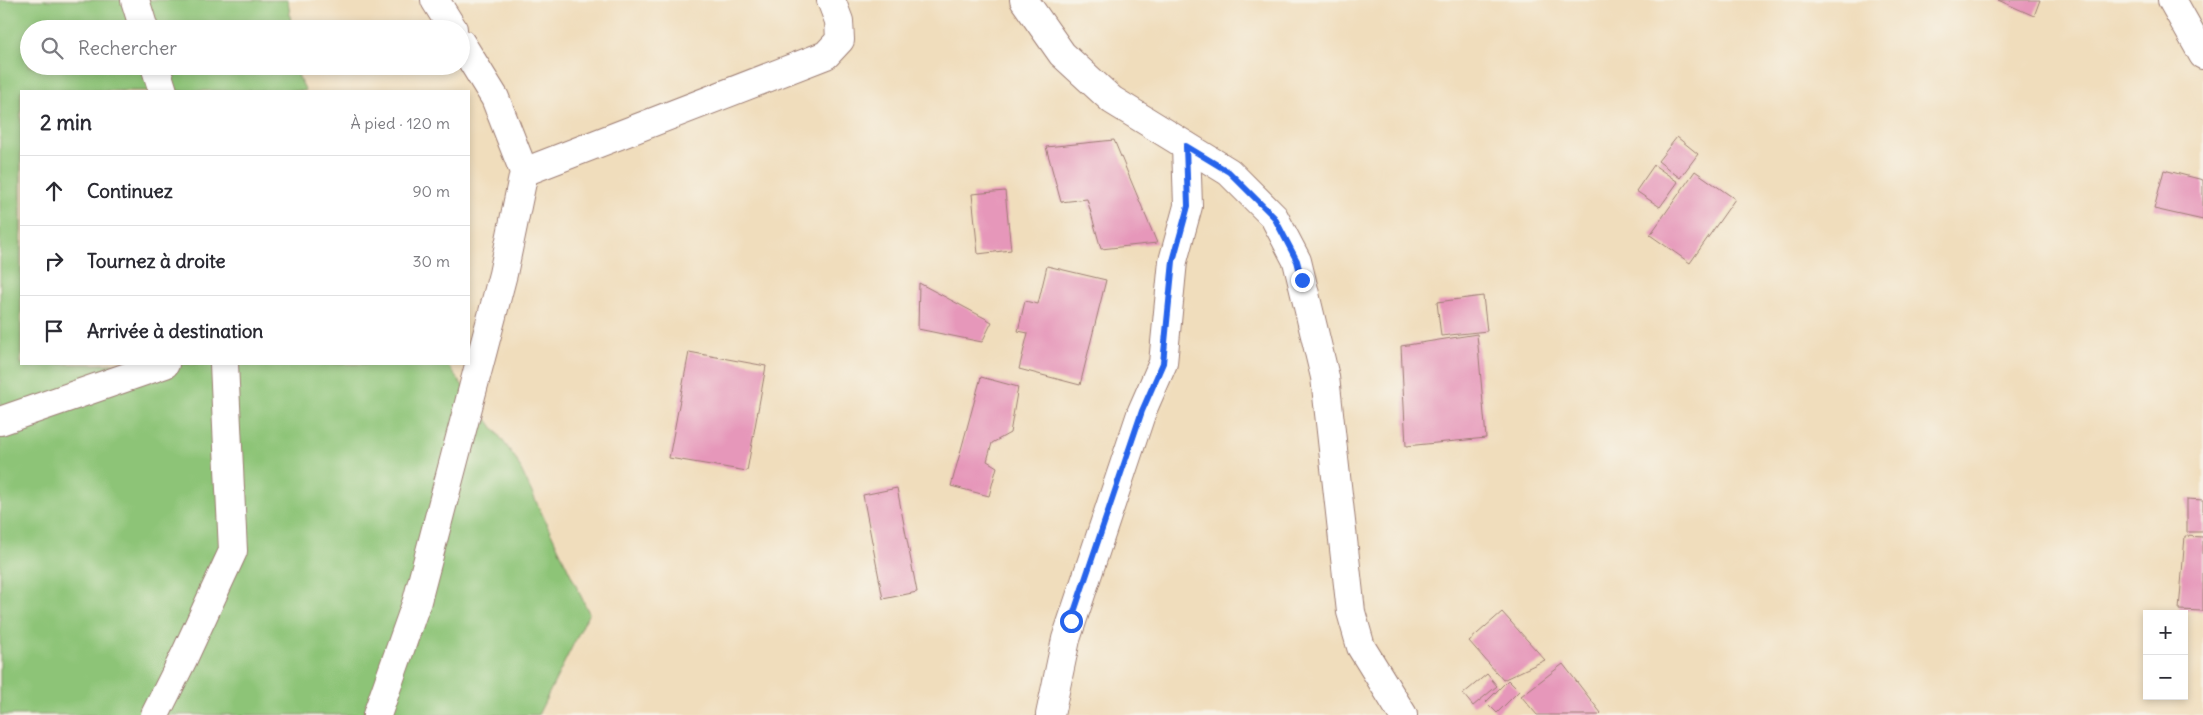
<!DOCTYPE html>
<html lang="fr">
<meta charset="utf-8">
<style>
:root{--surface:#fff;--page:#f2f2f3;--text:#2b2b33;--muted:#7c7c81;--line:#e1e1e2}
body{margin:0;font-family:Delius,sans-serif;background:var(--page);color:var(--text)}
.controls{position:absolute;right:15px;bottom:15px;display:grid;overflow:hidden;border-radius:0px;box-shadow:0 2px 8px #0003}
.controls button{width:45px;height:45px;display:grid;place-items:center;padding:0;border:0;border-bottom:1px solid var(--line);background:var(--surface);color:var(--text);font:25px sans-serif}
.stop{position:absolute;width:15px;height:15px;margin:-11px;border:4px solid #2563eb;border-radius:50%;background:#fff}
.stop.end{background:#2563eb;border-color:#fff;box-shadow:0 1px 5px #0008}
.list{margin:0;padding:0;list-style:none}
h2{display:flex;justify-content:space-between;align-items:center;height:65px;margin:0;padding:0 20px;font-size:21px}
h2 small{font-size:16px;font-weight:400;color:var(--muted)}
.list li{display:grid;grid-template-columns:32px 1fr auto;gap:15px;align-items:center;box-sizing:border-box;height:70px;padding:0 20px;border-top:1px solid var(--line)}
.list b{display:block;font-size:19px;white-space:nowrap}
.list em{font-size:16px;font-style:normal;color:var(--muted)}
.icon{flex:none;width:28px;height:28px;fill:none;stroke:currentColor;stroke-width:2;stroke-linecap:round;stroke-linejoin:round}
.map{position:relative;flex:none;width:2203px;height:715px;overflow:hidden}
.search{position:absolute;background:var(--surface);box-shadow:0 2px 8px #0003;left:20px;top:20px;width:450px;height:55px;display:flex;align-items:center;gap:12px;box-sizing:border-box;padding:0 18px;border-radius:28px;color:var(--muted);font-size:19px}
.panel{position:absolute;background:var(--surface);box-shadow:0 2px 8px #0003;left:20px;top:90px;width:450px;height:275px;border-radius:0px}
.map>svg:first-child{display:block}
.green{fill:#8dc477;stroke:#6c7251}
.building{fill:#e697ba}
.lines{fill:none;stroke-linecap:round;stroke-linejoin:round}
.minor-casing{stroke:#9d7e74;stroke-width:30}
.minor{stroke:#fff;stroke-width:28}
.route{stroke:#2563eb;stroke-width:6}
</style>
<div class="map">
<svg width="2203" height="715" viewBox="0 0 2203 715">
<rect width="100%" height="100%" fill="#f7f3e8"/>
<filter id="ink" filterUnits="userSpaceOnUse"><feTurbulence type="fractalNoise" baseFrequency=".02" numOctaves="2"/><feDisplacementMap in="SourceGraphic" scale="10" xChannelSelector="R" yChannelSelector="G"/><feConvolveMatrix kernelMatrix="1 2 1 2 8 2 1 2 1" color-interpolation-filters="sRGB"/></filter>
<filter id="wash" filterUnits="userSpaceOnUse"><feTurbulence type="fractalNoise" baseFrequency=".0096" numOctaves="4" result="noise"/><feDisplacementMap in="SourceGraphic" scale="20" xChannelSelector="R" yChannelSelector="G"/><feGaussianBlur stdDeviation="1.12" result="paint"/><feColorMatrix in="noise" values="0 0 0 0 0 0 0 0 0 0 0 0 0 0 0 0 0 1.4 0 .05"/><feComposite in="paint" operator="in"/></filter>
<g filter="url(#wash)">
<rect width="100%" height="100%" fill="#f0ddbc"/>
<polygon class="green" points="0,0 288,0 292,29 29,29 29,66 296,66 297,73 306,91 21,91 21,364 447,364 516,459 589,613 538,715 0,715"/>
<g id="blocks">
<g class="building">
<polygon points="1998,0 2040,0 2034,16"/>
<polygon points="1677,137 1698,154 1680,178 1658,161"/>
<polygon points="1114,140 1157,243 1101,249 1087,199 1061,202 1046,147"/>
<polygon points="1654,165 1678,182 1660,207 1636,191"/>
<polygon points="2164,170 2203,180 2203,220 2154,209"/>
<polygon points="1695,171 1735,199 1690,263 1650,235"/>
<polygon points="1005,191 1011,250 978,254 972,194"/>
<polygon points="1047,266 1106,280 1080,385 1019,369 1028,333 1018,331 1025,301 1038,304"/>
<polygon points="919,283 992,322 982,342 918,329"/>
<polygon points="1483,296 1487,331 1441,336 1437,302"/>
<polygon points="1477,334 1486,438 1406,446 1401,346"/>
<polygon points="689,352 766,366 747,471 669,458"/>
<polygon points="981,377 1018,387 1010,433 992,443 987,461 997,467 989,496 951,486"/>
<polygon points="897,488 917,592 883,599 863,495"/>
<polygon points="2187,499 2203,500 2203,532 2187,532"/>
<polygon points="2185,536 2203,537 2203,611 2179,610"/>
<polygon points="1502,612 1545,660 1503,680 1469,641"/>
<polygon points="1563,664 1601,713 1599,715 1537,715 1521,696"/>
<polygon points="1487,674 1497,686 1473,706 1463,694"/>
<polygon points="1508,680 1519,691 1497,713 1486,702"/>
</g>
</g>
</g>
<g filter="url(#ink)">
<use href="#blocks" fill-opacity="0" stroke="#9d7e74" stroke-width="1"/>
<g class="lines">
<defs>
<g id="minor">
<polyline points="135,0 144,29"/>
<polyline points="435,0 453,29"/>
<polyline points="1024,0 1062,54 1112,100 1229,172 1274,217 1297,261 1325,377 1351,612 1361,647 1403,715"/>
<polyline points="2172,0 2203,55"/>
<polyline points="155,66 163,91"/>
<polyline points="524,172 826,55 840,40 839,21 831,0"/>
<polyline points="0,421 165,364"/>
<polyline points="155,715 184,657 233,551 224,364"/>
<polyline points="377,715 417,601 503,274 524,172 495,98 461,43"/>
<polyline points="1050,715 1066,639 1142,411 1163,363 1173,261 1188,206 1186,146"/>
</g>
</defs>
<use href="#minor" class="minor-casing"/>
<use href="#minor" class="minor"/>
</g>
</g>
<g class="lines" filter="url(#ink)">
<polyline class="route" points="1071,621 1142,411 1163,363 1173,261 1188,206 1186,146 1229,172 1274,217 1297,261 1302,280"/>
</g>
</svg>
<div class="controls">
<button>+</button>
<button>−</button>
</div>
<div class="stop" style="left:1071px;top:621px"></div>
<div class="stop end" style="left:1302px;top:280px"></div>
<div class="search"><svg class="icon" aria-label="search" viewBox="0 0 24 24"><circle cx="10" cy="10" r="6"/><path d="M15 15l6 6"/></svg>Rechercher</div>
<section class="panel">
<h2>2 min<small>À pied · 120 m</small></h2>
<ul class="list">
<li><svg class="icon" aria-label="ahead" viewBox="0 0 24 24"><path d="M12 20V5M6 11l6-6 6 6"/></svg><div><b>Continuez</b></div><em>90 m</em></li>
<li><svg class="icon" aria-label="right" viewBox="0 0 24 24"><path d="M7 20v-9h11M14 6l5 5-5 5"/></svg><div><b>Tournez à droite</b></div><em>30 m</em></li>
<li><svg class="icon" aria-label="arrive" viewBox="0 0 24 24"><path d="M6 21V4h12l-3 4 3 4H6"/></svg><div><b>Arrivée à destination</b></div></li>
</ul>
</section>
</div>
